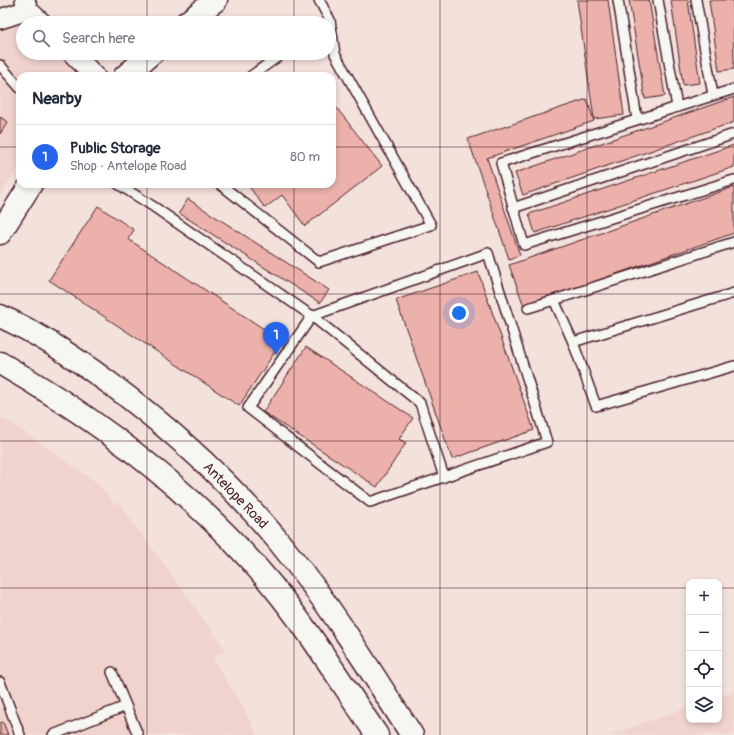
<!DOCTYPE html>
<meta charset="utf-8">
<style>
:root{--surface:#fff;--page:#f2f2f3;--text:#1f2937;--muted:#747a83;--line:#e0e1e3;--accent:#2563eb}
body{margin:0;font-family:Pangolin,sans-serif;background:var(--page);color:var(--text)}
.controls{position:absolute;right:12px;bottom:12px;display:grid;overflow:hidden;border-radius:8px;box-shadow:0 2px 6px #0003}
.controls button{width:36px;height:36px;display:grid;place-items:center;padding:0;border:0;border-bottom:1px solid var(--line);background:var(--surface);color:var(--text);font:20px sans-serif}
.you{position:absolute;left:459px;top:313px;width:14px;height:14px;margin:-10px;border:3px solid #fff;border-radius:50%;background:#1a73e8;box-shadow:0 0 0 6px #1a73e833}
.badge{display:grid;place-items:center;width:26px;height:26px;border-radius:50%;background:var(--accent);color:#fff;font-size:13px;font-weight:700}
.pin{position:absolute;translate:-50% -33px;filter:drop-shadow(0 1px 2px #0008)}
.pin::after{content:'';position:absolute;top:21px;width:14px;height:12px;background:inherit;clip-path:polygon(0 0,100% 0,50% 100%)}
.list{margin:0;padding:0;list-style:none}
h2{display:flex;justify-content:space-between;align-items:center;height:52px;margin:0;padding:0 16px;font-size:17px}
h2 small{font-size:13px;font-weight:400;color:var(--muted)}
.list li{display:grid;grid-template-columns:26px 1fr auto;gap:12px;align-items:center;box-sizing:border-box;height:64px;padding:0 16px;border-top:1px solid var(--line)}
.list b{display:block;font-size:15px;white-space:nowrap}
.list p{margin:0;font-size:13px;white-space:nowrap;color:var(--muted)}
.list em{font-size:13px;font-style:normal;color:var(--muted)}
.icon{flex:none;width:22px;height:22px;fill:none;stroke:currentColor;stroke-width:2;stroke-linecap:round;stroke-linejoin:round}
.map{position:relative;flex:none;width:734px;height:735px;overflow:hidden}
.search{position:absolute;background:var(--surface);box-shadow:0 2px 6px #0003;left:16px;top:16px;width:320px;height:44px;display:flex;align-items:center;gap:10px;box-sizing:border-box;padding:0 14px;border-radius:22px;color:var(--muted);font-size:15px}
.panel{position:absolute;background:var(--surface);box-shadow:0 2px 6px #0003;left:16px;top:72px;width:320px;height:116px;border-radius:12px}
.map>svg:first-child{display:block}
.built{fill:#f1d3cd}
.building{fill:#ecb1aa;stroke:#4a1f2b}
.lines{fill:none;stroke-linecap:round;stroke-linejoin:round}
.service-casing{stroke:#4a1f2b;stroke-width:12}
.minor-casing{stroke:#4a1f2b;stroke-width:22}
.secondary-casing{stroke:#4a1f2b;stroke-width:25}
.primary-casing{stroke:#4a1f2b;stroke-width:25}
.service{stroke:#f6f6f2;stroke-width:9}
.minor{stroke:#f6f6f2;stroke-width:19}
.secondary{stroke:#f6f6f2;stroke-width:22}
.primary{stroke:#f6f6f2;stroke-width:22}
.grid{fill:none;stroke:#4a1f2b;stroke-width:1;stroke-opacity:0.55}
.labels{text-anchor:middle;stroke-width:3;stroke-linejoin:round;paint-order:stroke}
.street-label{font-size:14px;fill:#4a1f2b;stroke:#f6f6f2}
</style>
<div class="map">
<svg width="734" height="735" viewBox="0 0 734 735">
<rect width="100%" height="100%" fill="#f3e1dc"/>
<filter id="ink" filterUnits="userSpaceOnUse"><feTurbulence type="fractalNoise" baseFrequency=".025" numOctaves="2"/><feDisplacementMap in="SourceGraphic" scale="8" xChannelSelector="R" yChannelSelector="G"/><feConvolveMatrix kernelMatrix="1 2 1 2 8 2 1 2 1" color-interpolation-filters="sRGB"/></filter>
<g filter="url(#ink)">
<g class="built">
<polygon points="25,16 31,23 23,23 23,53 60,53 82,76 20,76 20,164 0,196 0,25"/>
<polygon points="0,417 13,424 99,484 114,504 118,502 226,650 213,658 250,720 257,735 0,735"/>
<polygon points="734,691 734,735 609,735 689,707 689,720 719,720 719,697"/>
</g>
<g class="building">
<polygon points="577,0 608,0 624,115 594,119"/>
<polygon points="629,0 649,0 665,96 645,99"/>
<polygon points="671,0 688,0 700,83 683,85"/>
<polygon points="709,0 733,0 734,69 719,71"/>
<polygon points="734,97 734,122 523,195 515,173"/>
<polygon points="587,99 594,121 487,158 520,255 509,259 468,139"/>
<polygon points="332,102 382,166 305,226 282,195 265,208 247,184 332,184"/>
<polygon points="0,117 8,122 0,134"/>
<polygon points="734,145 734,167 535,233 529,214"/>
<polygon points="734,187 734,233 524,306 509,265"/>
<polygon points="188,199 329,290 320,303 179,213"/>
<polygon points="98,206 134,230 128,239 282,341 239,406 49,280"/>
<polygon points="478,272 534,430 452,459 396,300"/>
<polygon points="306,347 413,418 399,439 406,443 377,487 263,412"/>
<polygon points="3,722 8,735 0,735 0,723"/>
</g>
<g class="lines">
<defs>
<g id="service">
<polyline points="618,0 637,119"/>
<polyline points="658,0 677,107"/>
<polyline points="696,0 713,95"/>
<polyline points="0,65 20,88"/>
<polyline points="251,76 283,53"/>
<polyline points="734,89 501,163 524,245 734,180"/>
<polyline points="118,184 154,207 312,316 420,403 444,477"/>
<polyline points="220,184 319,262 431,225 335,54 330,20 319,0"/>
<polyline points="513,208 734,134"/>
<polygon points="488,253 547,442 370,502 248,408 312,316"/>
<polyline points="734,293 573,342 596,406 734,366"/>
<polyline points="528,308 554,300"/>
<polyline points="573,342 554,300 734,242"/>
<polyline points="112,672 138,735"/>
<polyline points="0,682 20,735"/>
<polyline points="53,735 126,706"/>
</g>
<g id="minor">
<polyline points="25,0 28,10 42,23"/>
<polyline points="0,19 28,10"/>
<polyline points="72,53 95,76"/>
</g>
<g id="secondary">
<polyline points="186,23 216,0"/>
<polyline points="125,76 152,53"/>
<polyline points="0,233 31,184"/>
</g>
<g id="primary">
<path d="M0,316c38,17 74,41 108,66 70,52 134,111 187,180 43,55 79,115 117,173"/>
<path d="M0,363c101,58 196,131 271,221 39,47 71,100 106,151"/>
</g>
</defs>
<use href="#service" class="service-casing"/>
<use href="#minor" class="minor-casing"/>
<use href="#secondary" class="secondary-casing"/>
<use href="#primary" class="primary-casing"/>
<use href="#service" class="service"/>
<use href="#minor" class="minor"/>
<use href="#secondary" class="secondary"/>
<use href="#primary" class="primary"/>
</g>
</g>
<path class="grid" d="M147,0v23M294,0v23M440,0v735M587,0v735M147,53v23M294,53v23M0,147h20M332,147h402M147,184v551M294,184v551M0,294h734M0,441h734M0,588h689M719,588h15"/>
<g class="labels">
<g class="street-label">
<text transform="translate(236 495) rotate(46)" y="5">Antelope Road</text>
</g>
</g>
</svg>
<div class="controls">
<button>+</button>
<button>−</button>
<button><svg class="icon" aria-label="locate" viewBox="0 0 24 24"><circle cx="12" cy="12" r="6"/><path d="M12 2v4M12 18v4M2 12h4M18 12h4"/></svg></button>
<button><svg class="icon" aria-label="layers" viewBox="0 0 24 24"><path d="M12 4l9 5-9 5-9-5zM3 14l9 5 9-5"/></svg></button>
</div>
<div class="you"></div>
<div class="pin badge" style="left:276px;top:355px">1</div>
<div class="search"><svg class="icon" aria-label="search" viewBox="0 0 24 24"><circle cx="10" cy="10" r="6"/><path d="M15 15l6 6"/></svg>Search here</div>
<section class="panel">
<h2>Nearby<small></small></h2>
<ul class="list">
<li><span class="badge">1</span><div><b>Public Storage</b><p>Shop · Antelope Road</p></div><em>80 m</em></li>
</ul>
</section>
</div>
